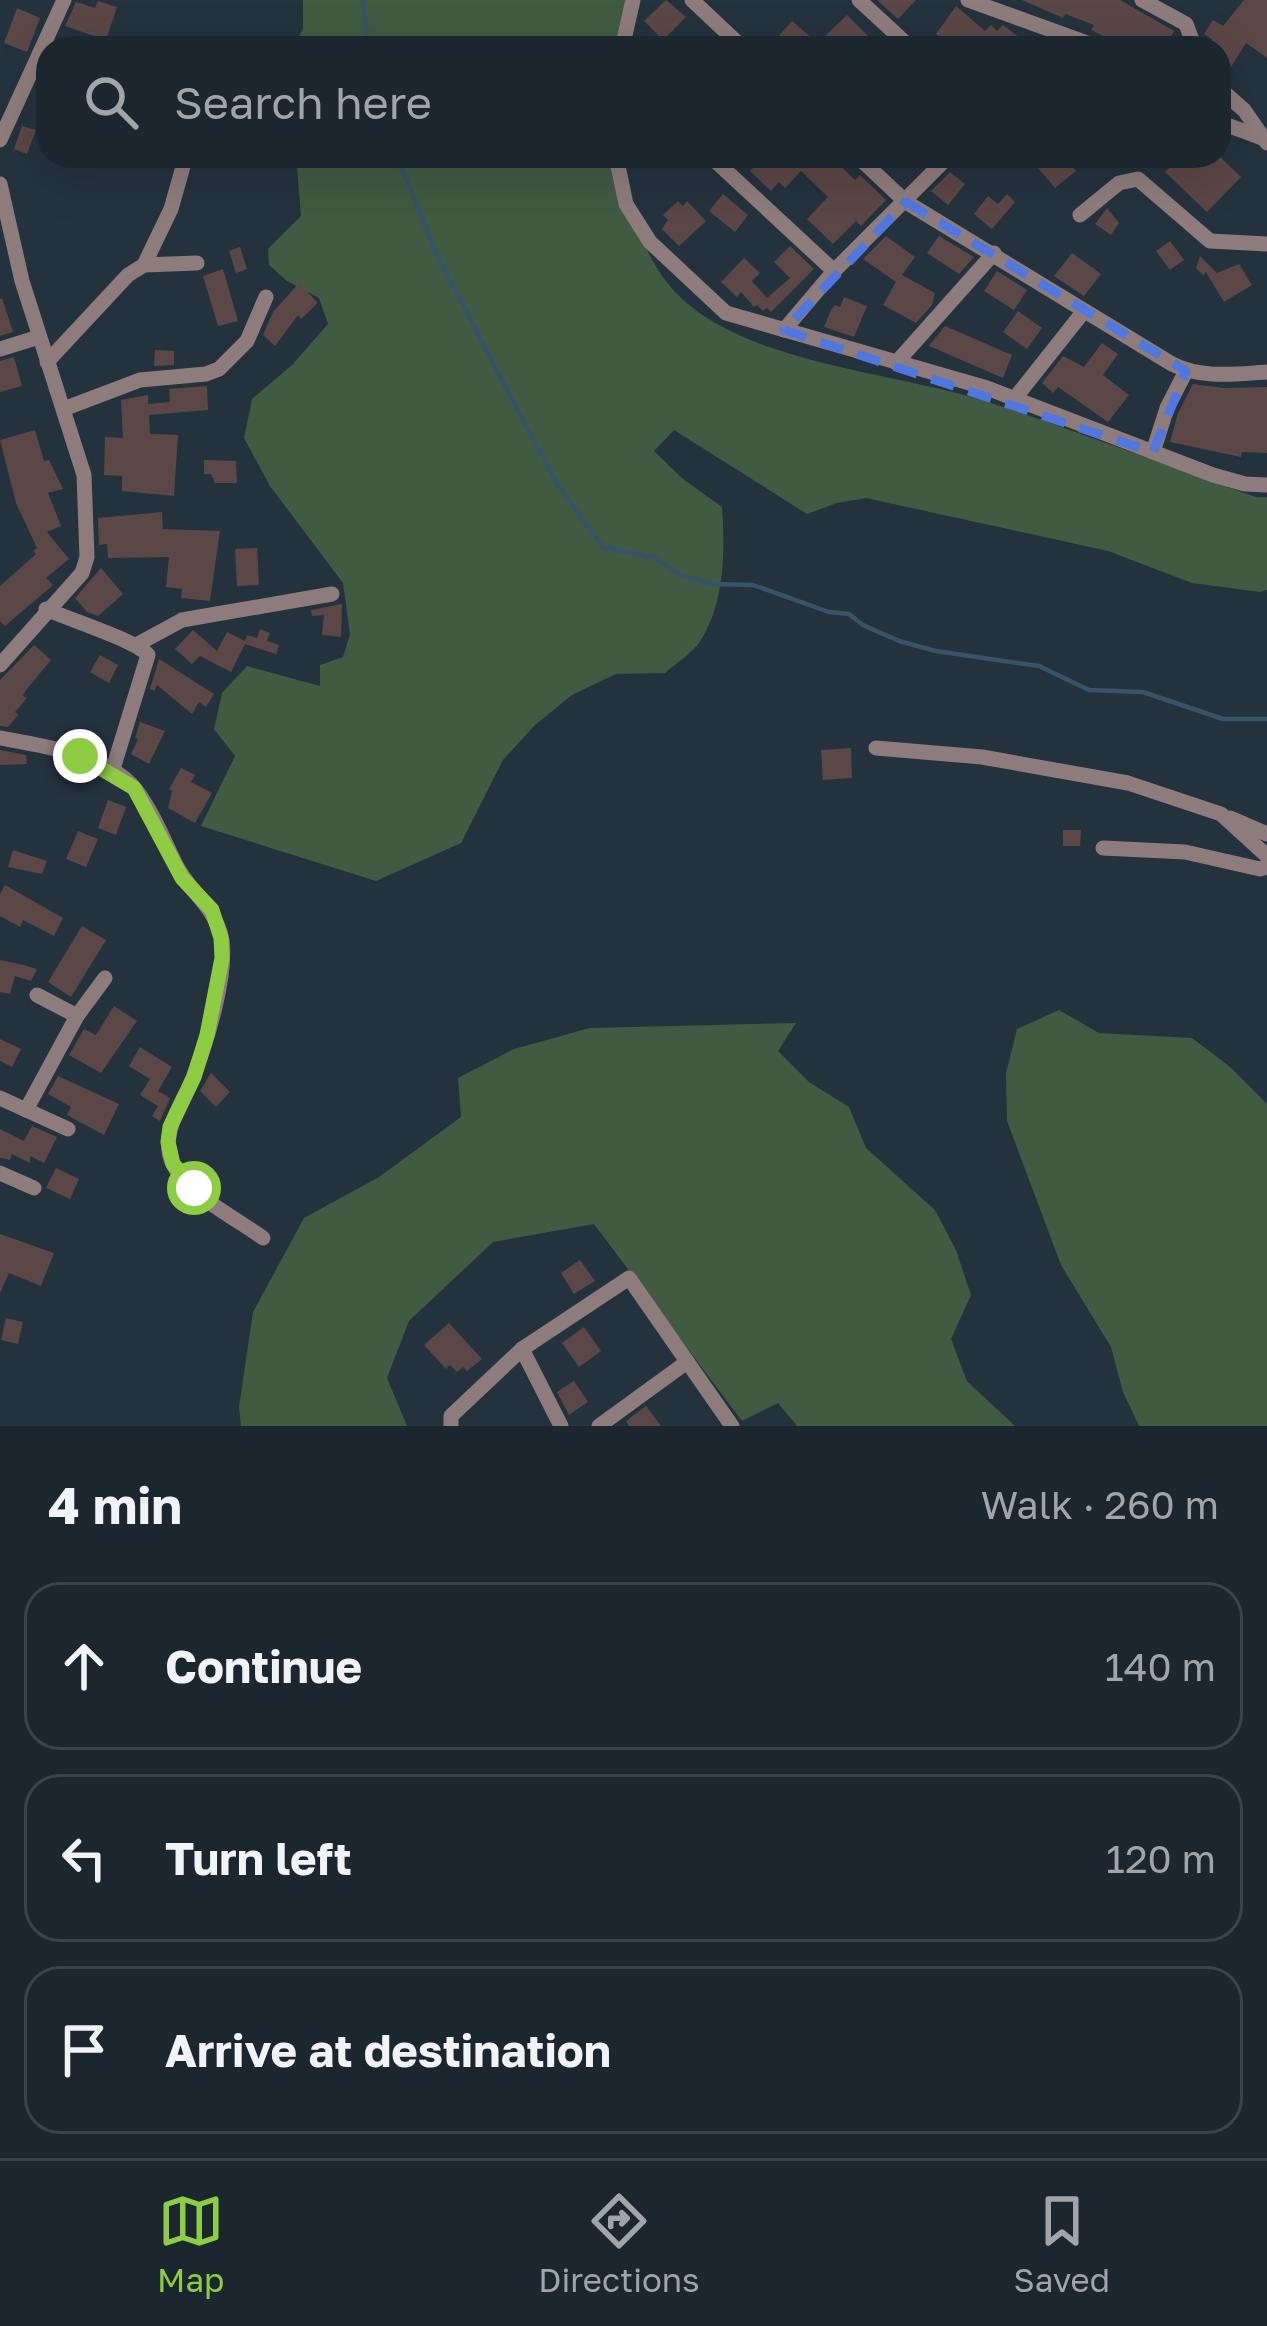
<!DOCTYPE html>
<meta charset="utf-8">
<style>
:root{--surface:#1b262e;--page:#28323a;--text:#f1f3f6;--muted:#a0a5aa;--line:#39434a;--accent:#8ecd43}
body{margin:0;font-family:"Golos Text",sans-serif;background:var(--page);color:var(--text)}
.stop{position:absolute;width:36px;height:36px;margin:-27px;border:9px solid #8ecd43;border-radius:50%;background:#fff}
.stop.end{background:#8ecd43;border-color:#fff;box-shadow:0 3px 12px #0008}
.list{margin:0;padding:0;list-style:none}
h2{display:flex;justify-content:space-between;align-items:center;height:156px;margin:0;padding:0 48px;font-size:51px}
h2 small{font-size:39px;font-weight:400;color:var(--muted)}
.list li{display:grid;grid-template-columns:78px 1fr auto;gap:36px;align-items:center;box-sizing:border-box;height:168px;margin:0 24px 24px;padding:0 24px;border:3px solid var(--line);border-radius:36px}
.list b{display:block;font-size:45px;white-space:nowrap}
.list em{font-size:39px;font-style:normal;color:var(--muted)}
.icon{flex:none;width:66px;height:66px;fill:none;stroke:currentColor;stroke-width:2;stroke-linecap:round;stroke-linejoin:round}
.map{position:relative;flex:none;width:1267px;height:1426px;overflow:hidden}
.search{position:absolute;background:var(--surface);box-shadow:0 12px 48px #0002;left:36px;right:36px;top:36px;height:132px;display:flex;align-items:center;gap:30px;box-sizing:border-box;padding:0 42px;border-radius:36px;color:var(--muted);font-size:45px}
.sheet{height:732px;background:var(--surface)}
nav{display:flex;justify-content:space-around;align-items:center;box-sizing:border-box;height:168px;border-top:3px solid var(--line);background:var(--surface);font-size:33px;color:var(--muted)}
nav a{display:grid;justify-items:center;gap:6px}
nav .on{color:var(--accent)}
.map>svg:first-child{display:block}
.green{fill:#415a42}
.lines{fill:none;stroke-linecap:round;stroke-linejoin:round}
.stream{stroke:#375368;stroke-width:4.5}
.building{fill:#5b4745}
.minor{stroke:#8e7c7c;stroke-width:15}
.route{stroke:#8ecd43;stroke-width:15}
.marked{fill:none;stroke:#5076e0;stroke-width:9;stroke-dasharray:24 15;stroke-linejoin:round}
</style>
<div class="map">
<svg width="1267" height="1426" viewBox="0 0 1267 1426">
<rect width="100%" height="100%" fill="#24323e"/>
<g class="green">
<polygon points="303,0 626,0 614,48 292,48 303,29"/>
<path d="M296,156h318c15,48 28,103 65,140 71,69 218,76 309,106 90,29 179,64 268,95h11v93l-7,2 -68,-9 -84,-32 -242,-53 -29,5 -30,11 -133,-84 -20,21 29,28 39,28c3,44 3,94 -21,133 -8,13 -25,23 -36,33l-49,1 -44,21 -37,30 -32,35 -42,83 -85,38 -175,-55 34,-70 -21,-27 8,-36 25,-27 73,20v-21l23,-8 7,-23 -7,-51 -73,-97 -26,-48 8,-39 40,-34 36,-41 -9,-26 -32,-17 -18,-16 -1,-16 33,-33z"/>
<polygon points="1059,1010 1099,1033 1192,1038 1229,1066 1267,1104 1267,1426 1139,1426 1123,1392 1111,1347 1061,1265 1007,1121 1006,1073 1017,1029"/>
<polygon points="796,1023 778,1051 809,1082 849,1107 866,1148 935,1210 956,1250 971,1295 951,1339 967,1381 1015,1426 797,1426 778,1403 742,1421 594,1224 493,1242 409,1321 387,1378 407,1426 241,1426 239,1407 253,1312 304,1218 379,1177 461,1117 458,1078 514,1049 590,1028"/>
</g>
<g class="lines">
<g class="stream">
<polyline points="363,0 368,48"/>
<polyline points="397,156 437,255 516,407 557,484 603,547 655,558 680,575 714,584 753,585 829,612 849,614 863,625 899,641 936,651 1039,666 1089,690 1143,692 1223,719 1267,719"/>
</g>
</g>
<g class="building">
<polygon points="666,0 686,17 663,40 644,21"/>
<polygon points="877,0 916,0 898,19"/>
<polygon points="1022,0 1120,0 1174,31 1165,48 1128,48 1091,30 1094,25 1065,14 1063,18"/>
<polygon points="1244,0 1267,0 1267,58 1246,43 1224,78 1219,76 1219,48 1207,48 1212,39 1204,34 1213,20 1223,26"/>
<polygon points="98,1 117,7 106,40 65,26 76,2 95,8"/>
<polygon points="956,6 985,31 991,25 997,31 1003,25 1020,38 1010,48 942,48 946,43 936,34"/>
<polygon points="17,8 40,18 27,52 4,43"/>
<polygon points="847,15 880,48 835,48 824,37"/>
<polygon points="792,21 814,40 807,48 768,48"/>
<polygon points="22,126 36,130 27,154 14,149"/>
<polygon points="764,156 830,156 855,180 860,175 886,200 861,226 856,221 833,244 807,219 828,197 801,171 785,188 779,182 771,191 750,171"/>
<polygon points="1028,156 1063,156 1076,171 1055,188"/>
<polygon points="1181,156 1219,156 1241,177 1207,212 1165,172"/>
<polygon points="950,172 965,184 948,205 931,191"/>
<polygon points="723,194 748,215 735,232 709,211"/>
<polygon points="1007,194 1015,202 992,229 974,214 988,196 998,204"/>
<polygon points="678,201 683,206 687,201 706,221 679,246 662,229 668,220 663,215"/>
<polygon points="1107,208 1119,223 1111,235 1095,224"/>
<polygon points="886,236 915,257 902,275 935,293 932,305 916,323 883,305 896,282 863,259"/>
<polygon points="939,236 974,257 959,274 927,253"/>
<polygon points="1170,241 1184,260 1170,270 1156,251"/>
<polygon points="790,246 814,269 771,312 767,308 763,311 757,305 754,307 741,292 737,297 721,282 744,258 760,273 752,281 767,298 790,278 774,262"/>
<polygon points="240,247 247,269 236,273 229,251"/>
<polygon points="1072,253 1101,274 1084,296 1054,276"/>
<polygon points="1200,256 1217,273 1239,264 1252,285 1224,302 1206,272 1203,275 1196,268"/>
<polygon points="223,269 238,321 218,326 203,276"/>
<polygon points="997,271 1027,290 1014,310 984,291"/>
<polygon points="299,283 318,303 301,319 298,315 275,346 263,335 273,312"/>
<polygon points="844,297 867,306 854,337 824,327 831,310 835,305 840,307"/>
<polygon points="2,298 13,332 0,336 0,299"/>
<polygon points="1018,311 1042,328 1027,349 1003,332"/>
<polygon points="945,326 1012,355 1003,378 929,346"/>
<polygon points="1102,343 1118,354 1103,375 1129,395 1108,422 1058,387 1053,393 1042,383 1063,356 1084,367"/>
<polygon points="155,350 174,351 174,365 154,366"/>
<polygon points="14,357 22,386 0,392 0,361"/>
<polygon points="1193,384 1224,388 1267,387 1267,453 1242,452 1241,457 1170,442 1178,413"/>
<polygon points="207,386 208,410 149,415 150,434 178,435 174,496 122,491 122,476 104,475 105,437 123,438 121,400 148,395 148,404 170,402 169,389"/>
<polygon points="35,430 44,461 49,460 63,489 48,493 61,526 47,532 69,559 46,578 53,585 5,626 0,621 0,586 36,554 33,551 37,548 16,503 0,440"/>
<polygon points="204,460 236,461 237,483 215,483 211,474 204,474"/>
<polygon points="162,512 163,529 220,531 210,601 181,598 182,589 166,587 169,557 108,558 107,544 99,545 98,518"/>
<polygon points="257,548 259,585 237,586 235,549"/>
<polygon points="101,568 123,594 98,616 87,612 75,598"/>
<polygon points="342,604 341,637 322,635 324,615 312,616 311,610"/>
<polygon points="260,629 270,633 267,641 279,645 276,654 245,644 231,672 200,656 192,664 175,649 193,630 217,651 227,632 245,641 247,635 257,638"/>
<polygon points="34,645 51,660 26,690 23,696 27,698 15,712 18,715 8,727 0,726 0,680"/>
<polygon points="100,655 118,665 109,683 90,672"/>
<polygon points="159,659 214,694 206,707 199,702 192,714 157,685 154,691 150,689"/>
<polygon points="140,722 165,731 149,764 131,754 138,739 135,738"/>
<polygon points="851,748 852,778 823,780 821,750"/>
<polygon points="0,750 26,755 27,764 0,765"/>
<polygon points="181,768 195,775 191,782 212,793 195,823 168,808 172,791 169,789"/>
<polygon points="108,800 126,807 116,835 98,828"/>
<polygon points="1063,830 1081,830 1080,846 1063,846"/>
<polygon points="78,831 98,839 86,867 66,859"/>
<polygon points="13,850 47,861 42,874 8,867"/>
<polygon points="5,885 63,918 54,936 23,920 20,927 0,916 0,894"/>
<polygon points="82,926 106,940 71,997 48,982"/>
<polygon points="0,960 24,965 37,969 31,981 15,976 10,994 0,992"/>
<polygon points="114,1006 137,1021 101,1073 69,1055 84,1029 96,1035"/>
<polygon points="0,1039 21,1049 12,1067 0,1061"/>
<polygon points="140,1047 172,1067 158,1091 170,1098 160,1121 152,1116 158,1106 140,1095 150,1079 129,1066"/>
<polygon points="211,1073 230,1092 216,1107 200,1091"/>
<polygon points="58,1076 119,1104 104,1135 67,1115 71,1107 48,1094"/>
<polygon points="32,1126 57,1137 44,1163 30,1156 30,1163 12,1154 10,1160 0,1158 0,1129 24,1141"/>
<polygon points="56,1168 79,1179 70,1199 46,1188"/>
<polygon points="0,1234 54,1253 41,1286 9,1273 0,1293"/>
<polygon points="580,1260 595,1281 574,1294 561,1273"/>
<polygon points="6,1318 23,1322 18,1344 1,1340"/>
<polygon points="449,1323 482,1359 467,1371 463,1367 457,1372 450,1365 446,1369 424,1345"/>
<polygon points="584,1327 601,1351 579,1367 562,1343"/>
<polygon points="574,1381 588,1402 569,1415 557,1392"/>
<polygon points="646,1406 661,1426 629,1426 626,1421"/>
</g>
<g class="lines">
<g class="minor">
<polyline points="692,0 743,48"/>
<polyline points="859,0 911,48"/>
<polyline points="968,0 1101,48"/>
<polyline points="1142,0 1186,24 1195,48"/>
<polyline points="622,48 633,0"/>
<polyline points="1219,88 1244,110 1267,143"/>
<polyline points="1219,122 1262,138"/>
<polyline points="0,140 64,0"/>
<polyline points="616,156 626,204 650,242 726,313 987,388 1213,475 1245,484 1267,485"/>
<polyline points="710,156 834,271"/>
<path d="M857,156l49,46 266,162c30,15 63,10 95,8"/>
<polyline points="0,184 22,281 84,475 87,557 82,573 0,665"/>
<polyline points="1080,215 1119,183 1138,179 1210,241 1267,244"/>
<polyline points="144,265 171,209 186,156"/>
<polyline points="784,330 834,271 949,156"/>
<polyline points="0,349 39,337"/>
<polyline points="47,362 128,275 144,265 197,263"/>
<polyline points="896,363 994,253"/>
<polyline points="1015,398 1084,311"/>
<polyline points="66,408 140,380 206,374 219,369 247,341 266,297"/>
<polyline points="1153,452 1167,408 1186,371"/>
<path d="M46,609c24,11 89,31 102,46l-36,117"/>
<polyline points="138,644 182,620 332,594"/>
<path d="M0,738c39,7 110,17 136,52 16,21 27,48 39,73 14,29 41,44 47,77 5,36 -15,101 -28,135 -10,28 -35,56 -22,87 14,32 64,56 91,76"/>
<polyline points="876,748 982,757 1128,783 1221,814 1267,856"/>
<polyline points="1230,818 1267,834"/>
<polyline points="1103,848 1185,852 1260,869 1267,867"/>
<polyline points="37,995 77,1016"/>
<polyline points="0,1098 68,1129"/>
<polyline points="26,1110 77,1016 105,978"/>
<polyline points="0,1173 34,1188"/>
<polyline points="522,1349 561,1426"/>
<polyline points="451,1426 451,1416 522,1349 629,1278 732,1426"/>
<polyline points="599,1426 687,1362"/>
</g>
</g>
<g class="lines">
<polyline class="route" points="80,756 134,788 182,878 212,910 221,938 222,958 207,1035 194,1077 170,1127 168,1142 173,1164 194,1188"/>
</g>
<path class="marked" d="M906,202l280,169 -33,81 -369,-122z"/>
</svg>
<div class="stop" style="left:194px;top:1188px"></div>
<div class="stop end" style="left:80px;top:756px"></div>
<div class="search"><svg class="icon" aria-label="search" viewBox="0 0 24 24"><circle cx="10" cy="10" r="6"/><path d="M15 15l6 6"/></svg>Search here</div>
</div>
<section class="sheet">
<h2>4 min<small>Walk · 260 m</small></h2>
<ul class="list">
<li><svg class="icon" aria-label="ahead" viewBox="0 0 24 24"><path d="M12 20V5M6 11l6-6 6 6"/></svg><div><b>Continue</b></div><em>140 m</em></li>
<li><svg class="icon" aria-label="left" viewBox="0 0 24 24"><path d="M17 20v-9H6M10 6l-5 5 5 5"/></svg><div><b>Turn left</b></div><em>120 m</em></li>
<li><svg class="icon" aria-label="arrive" viewBox="0 0 24 24"><path d="M6 21V4h12l-3 4 3 4H6"/></svg><div><b>Arrive at destination</b></div></li>
</ul>
</section>
<nav>
<a class="on"><svg class="icon" aria-label="map" viewBox="0 0 24 24"><path d="M3 6l6-2 6 2 6-2v14l-6 2-6-2-6 2zM9 4v14M15 6v14"/></svg>Map</a>
<a><svg class="icon" aria-label="directions" viewBox="0 0 24 24"><path d="M12 3l9 9-9 9-9-9zM9 14v-3h6M13 9l2 2-2 2"/></svg>Directions</a>
<a><svg class="icon" aria-label="saved" viewBox="0 0 24 24"><path d="M7 4h10v16l-5-4-5 4z"/></svg>Saved</a>
</nav>
